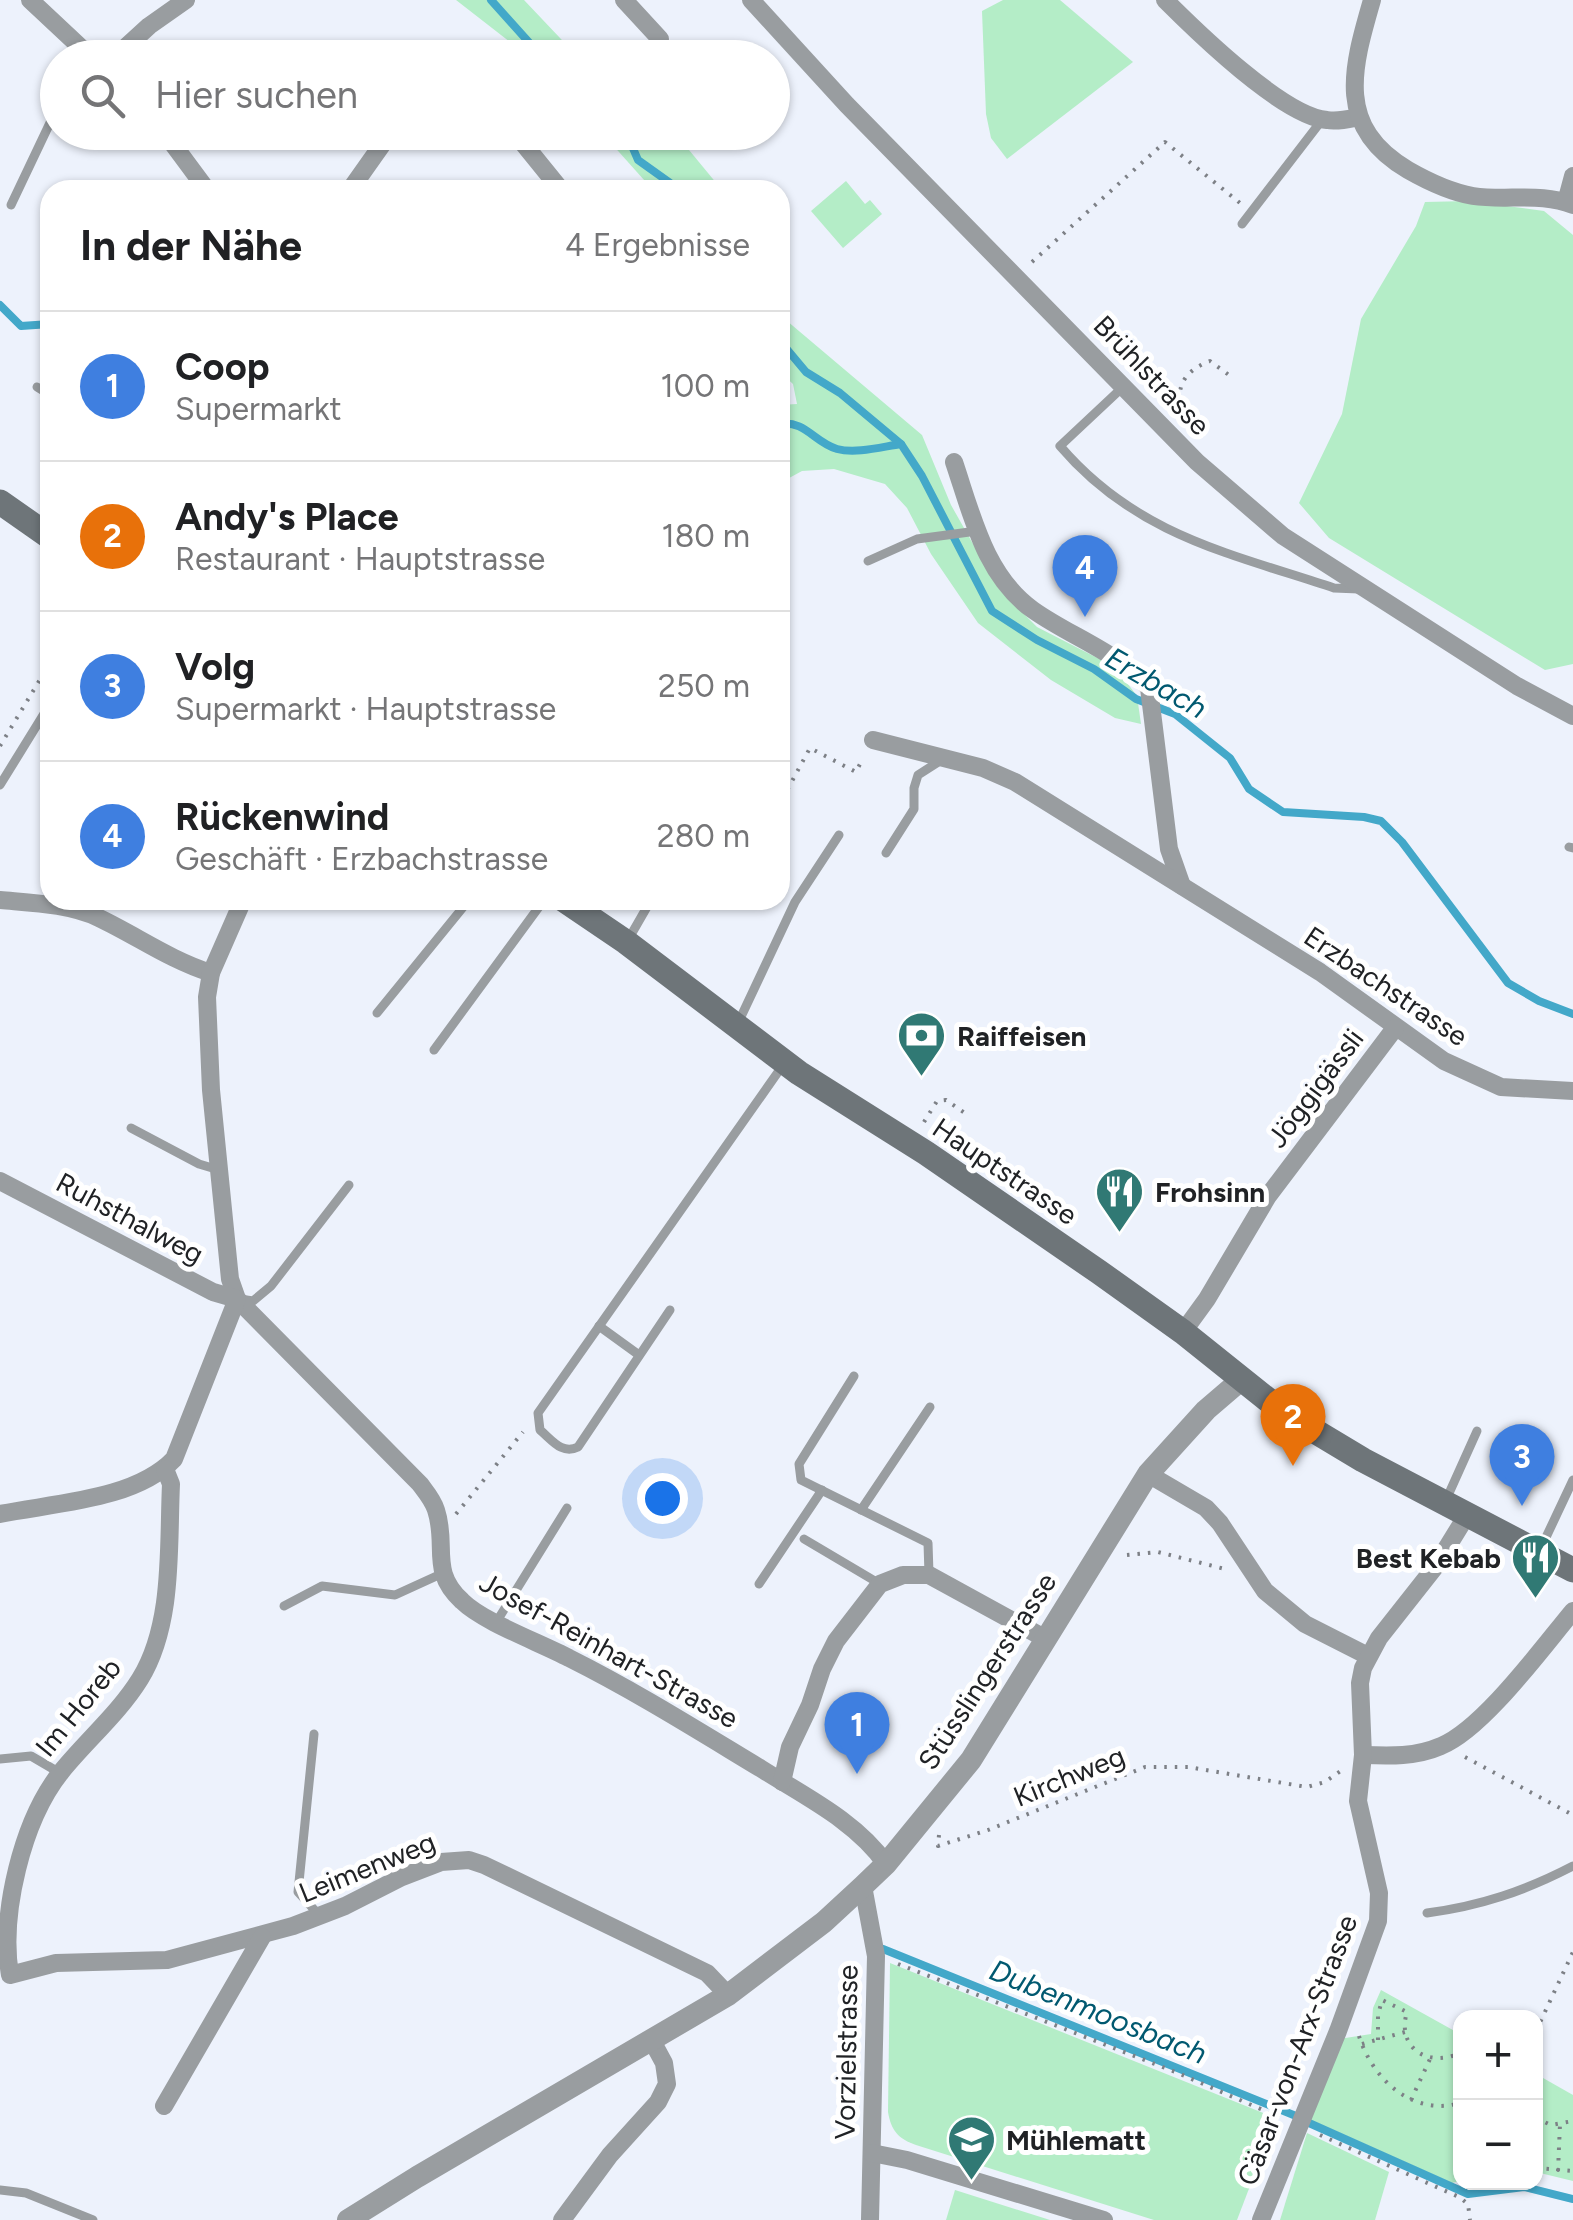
<!DOCTYPE html>
<html lang="de">
<meta charset="utf-8">
<style>
:root{--surface:#fff;--page:#f6f6f6;--text:#202124;--muted:#757577;--line:#e0e0e0;--accent:#2563eb}
body{margin:0;font-family:Figtree,sans-serif;background:var(--page);color:var(--text)}
.controls{position:absolute;right:30px;bottom:30px;display:grid;overflow:hidden;border-radius:20px;box-shadow:0 2px 8px #0004}
.controls button{width:90px;height:90px;display:grid;place-items:center;padding:0;border:0;border-bottom:2px solid var(--line);background:var(--surface);color:var(--text);font:50px sans-serif}
.you{position:absolute;left:662px;top:1498px;width:35px;height:35px;margin:-25px;border:8px solid #fff;border-radius:50%;background:#1a73e8;box-shadow:0 0 0 15px #1a73e833}
.badge{display:grid;place-items:center;width:65px;height:65px;border-radius:50%;background:var(--accent);color:#fff;font-size:32px;font-weight:700}
.pin{position:absolute;translate:-50% -82px;filter:drop-shadow(0 2px 5px #0008)}
.pin::after{content:'';position:absolute;top:52px;width:35px;height:30px;background:inherit;clip-path:polygon(0 0,100% 0,50% 100%)}
.list{margin:0;padding:0;list-style:none}
h2{display:flex;justify-content:space-between;align-items:center;height:130px;margin:0;padding:0 40px;font-size:42px}
h2 small{font-size:32px;font-weight:400;color:var(--muted)}
.list li{display:grid;grid-template-columns:65px 1fr auto;gap:30px;align-items:center;box-sizing:border-box;height:150px;padding:0 40px;border-top:2px solid var(--line)}
.list b{display:block;font-size:38px;white-space:nowrap}
.list p{margin:0;font-size:32px;white-space:nowrap;color:var(--muted)}
.list em{font-size:32px;font-style:normal;color:var(--muted)}
.icon{flex:none;width:55px;height:55px;fill:none;stroke:currentColor;stroke-width:2;stroke-linecap:round;stroke-linejoin:round}
.map{position:relative;flex:none;width:1573px;height:2220px;overflow:hidden}
.search{position:absolute;background:var(--surface);box-shadow:0 2px 8px #0004;left:40px;top:40px;width:750px;height:110px;display:flex;align-items:center;gap:25px;box-sizing:border-box;padding:0 35px;border-radius:55px;color:var(--muted);font-size:38px}
.panel{position:absolute;background:var(--surface);box-shadow:0 2px 8px #0004;left:40px;top:180px;width:750px;height:730px;border-radius:30px}
.map>svg:first-child{display:block}
.green{fill:#b4edc7}
.lines{fill:none;stroke-linecap:round;stroke-linejoin:round}
.stream{stroke:#43a8c9;stroke-width:8}
.path{stroke:#7d8086;stroke-width:4;stroke-dasharray:2.5 8;stroke-linecap:butt}
.service{stroke:#999da0;stroke-width:9}
.minor{stroke:#999da0;stroke-width:18}
.tertiary{stroke:#999da0;stroke-width:22}
.secondary{stroke:#6e7579;stroke-width:25}
.labels{text-anchor:middle;stroke-width:10;stroke-linejoin:round;paint-order:stroke}
.street-label{font-size:28px;fill:#202225;stroke:#fff}
.poi-label{font-size:28px;font-weight:bold;fill:#202225;stroke:#fff;text-anchor:start}
.water-label{font-size:30px;font-style:italic;fill:#015970;stroke:#fff}
</style>
<div class="map">
<svg width="1573" height="2220" viewBox="0 0 1573 2220">
<rect width="100%" height="100%" fill="#edf2fc"/>
<g class="green">
<polygon points="456,0 524,0 578,57 524,57 519,49"/>
<polygon points="1003,0 1060,0 1133,62 1007,159 991,138 986,114 982,11"/>
<polygon points="602,133 675,133 722,190 653,190"/>
<polygon points="846,181 865,204 870,200 882,214 843,248 811,211"/>
<polygon points="1469,201 1544,211 1573,235 1573,664 1545,670 1329,538 1299,503 1342,414 1361,319 1416,226 1425,202"/>
<polygon points="780,315 922,435 951,505 998,588 1037,627 1115,667 1137,696 1141,724 1115,718 1051,680 978,623 931,554 907,508 885,484 834,469 802,471 780,483 780,405 797,404 793,384 780,372"/>
<path d="M890,1963l386,155 -39,102h-83l-238,-75c-18,-6 -25,-15 -28,-33z"/>
<polygon points="1381,1990 1460,2034 1460,2181 1452,2183 1311,2120 1339,2039 1371,2034 1373,2008"/>
<polygon points="1536,2074 1573,2095 1573,2181 1536,2172"/>
<polygon points="1307,2133 1389,2172 1375,2220 1280,2220"/>
<polygon points="955,2190 1050,2220 946,2220"/>
</g>
<g class="lines">
<g class="stream">
<polyline points="491,0 543,58"/>
<polyline points="626,132 638,160 680,190"/>
<polyline points="0,305 21,326 50,324"/>
<polyline points="780,341 806,372 840,393 901,444"/>
<path d="M780,424c25,-4 35,19 57,25 19,5 44,-2 64,-5l21,32 70,135 45,29 57,29 42,30 39,15 55,44 19,31 34,23 81,5 17,4 21,21 106,141 31,18 34,13"/>
<polyline points="883,1949 1296,2116"/>
<polyline points="1309,2123 1468,2194 1524,2187 1573,2199"/>
</g>
<g class="path">
<polyline points="1032,262 1165,142 1240,203"/>
<path d="M1187,420c-15,-28 -6,-48 23,-59l19,14"/>
<polyline points="0,746 50,663"/>
<polyline points="780,792 785,794 810,748 856,772 863,758"/>
<polyline points="924,1122 937,1101 946,1100 969,1116"/>
<polyline points="456,1514 523,1432"/>
<polyline points="1127,1555 1158,1552 1225,1569"/>
<polyline points="1465,1757 1573,1815"/>
<polyline points="939,1835 938,1846 988,1830 1145,1767 1188,1767 1307,1787 1325,1782 1342,1770"/>
<polyline points="898,1964 1178,2073 1279,2117"/>
<polyline points="1536,2031 1573,1952"/>
<path d="M1359,2036c13,42 53,81 101,67"/>
<path d="M1378,2040v-25l4,-15 25,12c-11,36 21,56 53,41"/>
<polyline points="1362,2044 1405,2032"/>
<polyline points="1411,2100 1430,2059"/>
<polyline points="1536,2118 1551,2125 1573,2121"/>
<polyline points="1320,2135 1459,2197 1468,2204 1470,2220"/>
<polyline points="1536,2168 1573,2171"/>
<polyline points="1558,2171 1560,2124"/>
</g>
<g class="service">
<polyline points="11,205 58,106"/>
<polyline points="1242,224 1322,120"/>
<path d="M1124,386l-64,60c76,89 169,107 274,142l25,1"/>
<polyline points="37,387 50,395"/>
<polyline points="868,561 917,539 977,531"/>
<polyline points="0,785 50,704"/>
<polyline points="1569,847 1573,848"/>
<polyline points="886,853 914,809 914,788 918,775 943,759"/>
<polyline points="96,917 100,900"/>
<polyline points="628,940 651,900"/>
<polyline points="377,1013 469,900"/>
<polyline points="739,1021 795,902 839,835"/>
<polyline points="434,1050 544,900"/>
<polyline points="131,1128 199,1164 219,1170"/>
<polyline points="240,1299 253,1301 271,1286 349,1185"/>
<path d="M670,1310l-92,137c-16,8 -26,-7 -38,-17l-2,-17 245,-348"/>
<polyline points="599,1326 639,1355"/>
<polyline points="854,1376 799,1464 801,1480 928,1543 929,1574"/>
<polyline points="1446,1500 1477,1431"/>
<polyline points="861,1510 930,1407"/>
<polyline points="804,1539 880,1584"/>
<polyline points="1540,1550 1573,1480"/>
<polyline points="759,1584 822,1490"/>
<polyline points="284,1606 322,1586 395,1595 441,1574"/>
<polyline points="497,1621 567,1508"/>
<polyline points="314,1734 298,1892 320,1916"/>
<polyline points="0,1759 31,1756 60,1773"/>
<path d="M1427,1913c53,-7 98,-22 146,-47"/>
<polyline points="0,2190 26,2193 93,2220"/>
</g>
<g class="minor">
<polyline points="30,0 92,58"/>
<polyline points="624,0 660,39"/>
<polyline points="751,0 847,105 1197,462 1283,536 1517,686 1573,716"/>
<path d="M1165,0c32,32 118,116 162,120 11,2 22,-1 32,-3"/>
<path d="M1372,0c-20,69 -37,127 36,170 21,12 42,22 65,26 33,5 69,-4 100,9"/>
<polyline points="114,58 149,26 186,0"/>
<polyline points="164,132 207,190"/>
<polyline points="514,132 561,190"/>
<polyline points="350,190 391,132"/>
<polyline points="1566,202 1573,176"/>
<path d="M954,462c18,53 31,114 79,148 38,27 85,42 116,78l20,161 13,37"/>
<polyline points="873,740 983,768 1015,782 1320,972 1444,1061 1501,1087 1573,1091"/>
<path d="M0,900c33,3 69,4 99,18 38,18 71,42 112,55"/>
<path d="M243,900l-32,73 -4,24 4,93 19,189 7,20 183,185c6,8 13,16 16,26 12,36 -7,61 26,91 21,21 79,42 107,57 66,33 128,72 191,110 44,28 96,53 126,96"/>
<path d="M0,1181l213,111 24,7 -63,160c-39,41 -120,44 -174,55"/>
<polyline points="1183,1332 1207,1299 1268,1196 1395,1028"/>
<path d="M165,1469l6,15c-3,62 3,140 -31,195 -21,34 -54,62 -79,93 -39,49 -61,142 -51,203l46,-12 111,-3 126,-34 52,-20 57,-29 39,-15 28,-2 15,5 223,108 21,22"/>
<polyline points="1148,1474 1206,1508 1220,1523 1265,1591 1305,1624 1368,1656"/>
<path d="M1363,1755c27,1 53,2 78,-9 42,-17 101,-98 132,-135"/>
<polyline points="782,1782 790,1747 810,1705 822,1669 836,1641 880,1584 903,1575 929,1575 1046,1639"/>
<polyline points="863,1886 876,1956 870,2220"/>
<polyline points="164,2106 262,1937"/>
<polyline points="872,2153 907,2160 1104,2220"/>
<polyline points="562,2220 610,2155 658,2102 667,2084 664,2063 651,2039"/>
<polyline points="1261,2220 1338,2031 1378,1921 1379,1893 1358,1801 1363,1755 1360,1683 1363,1668 1379,1638 1435,1567 1467,1515"/>
</g>
<polyline class="tertiary" points="348,2220 417,2177 728,1995 824,1922 863,1886 886,1864 971,1760 1148,1474 1206,1410 1241,1380"/>
<g class="secondary">
<polyline points="0,502 50,537"/>
<polyline points="564,900 626,942 799,1073 926,1153 1099,1272 1183,1332 1283,1412 1363,1460 1573,1570"/>
</g>
</g>
<defs>
<symbol id="bank-pin" viewBox="-11 -11 22 30"><path d="M0 17L-7.5 6A9.5 9.5 0 1 1 7.5 6Z" fill="#307974" stroke="#fff"/><path d="M-6-4H6V4H-6ZM0-2.3a2.3 2.3 0 1 0 0 4.6a2.3 2.3 0 1 0 0-4.6Z" fill="#fff"/></symbol>
<symbol id="restaurant-pin" viewBox="-11 -11 22 30"><path d="M0 17L-7.5 6A9.5 9.5 0 1 1 7.5 6Z" fill="#307974" stroke="#fff"/><path d="M-5-6h1v4h1v-4h1v4h1v-4h1v5L-1.5 .5V6h-2V.5L-5-1ZM5-6V6H3V1.5H1.5Q1.5-4 5-6Z" fill="#fff"/></symbol>
<symbol id="school-pin" viewBox="-11 -11 22 30"><path d="M0 17L-7.5 6A9.5 9.5 0 1 1 7.5 6Z" fill="#307974" stroke="#fff"/><path d="M0-5L7-2L0 1L-7-2ZM-4 1L0 2.5L4 1V4Q0 6-4 4Z" fill="#fff"/></symbol>
</defs>
<g fill-rule="evenodd">
<use href="#bank-pin" x="894" y="1008" width="55" height="75"/>
<use href="#restaurant-pin" x="1092" y="1164" width="55" height="75"/>
<use href="#restaurant-pin" x="1508" y="1530" width="55" height="75"/>
<use href="#school-pin" x="944" y="2112" width="55" height="75"/>
</g>
<g class="labels">
<g class="street-label">
<text transform="translate(1152 375) rotate(46)" y="10">Brühlstrasse</text>
<text transform="translate(1386 986) rotate(34)" y="10">Erzbachstrasse</text>
<text transform="translate(1315 1088) rotate(-53)" y="10">Jöggigässli</text>
<text transform="translate(1005 1171) rotate(34)" y="10">Hauptstrasse</text>
<text transform="translate(130 1218) rotate(28)" y="10">Ruhsthalweg</text>
<text transform="translate(609 1650) rotate(29)" y="10">Josef-Reinhart-Strasse</text>
<text transform="translate(987 1671) rotate(-57)" y="10">Stüsslingerstrasse</text>
<text transform="translate(78 1707) rotate(-51)" y="10">Im Horeb</text>
<text transform="translate(1069 1776) rotate(-22)" y="10">Kirchweg</text>
<text transform="translate(367 1867) rotate(-22)" y="10">Leimenweg</text>
<text transform="translate(1297 2050) rotate(-69)" y="10">Cäsar-von-Arx-Strasse</text>
<text transform="translate(846 2052) rotate(-89)" y="10">Vorzielstrasse</text>
</g>
<g class="poi-label">
<text x="957" y="1046">Raiffeisen</text>
<text x="1155" y="1202">Frohsinn</text>
<text x="1501" y="1568" text-anchor="end">Best Kebab</text>
<text x="1006" y="2150">Mühlematt</text>
</g>
<g class="water-label">
<text transform="translate(1156 683) rotate(30)" y="10">Erzbach</text>
<text transform="translate(1098 2012) rotate(22)" y="10">Dubenmoosbach</text>
</g>
</g>
</svg>
<div class="controls">
<button>+</button>
<button>−</button>
</div>
<div class="you"></div>
<div class="pin badge" style="left:857px;top:1774px;background:#3f7fe0">1</div>
<div class="pin badge" style="left:1293px;top:1466px;background:#e8710a">2</div>
<div class="pin badge" style="left:1522px;top:1506px;background:#3f7fe0">3</div>
<div class="pin badge" style="left:1085px;top:617px;background:#3f7fe0">4</div>
<div class="search"><svg class="icon" aria-label="search" viewBox="0 0 24 24"><circle cx="10" cy="10" r="6"/><path d="M15 15l6 6"/></svg>Hier suchen</div>
<section class="panel">
<h2>In der Nähe<small>4 Ergebnisse</small></h2>
<ul class="list">
<li><span class="badge" style="background:#3f7fe0">1</span><div><b>Coop</b><p>Supermarkt</p></div><em>100 m</em></li>
<li><span class="badge" style="background:#e8710a">2</span><div><b>Andy's Place</b><p>Restaurant · Hauptstrasse</p></div><em>180 m</em></li>
<li><span class="badge" style="background:#3f7fe0">3</span><div><b>Volg</b><p>Supermarkt · Hauptstrasse</p></div><em>250 m</em></li>
<li><span class="badge" style="background:#3f7fe0">4</span><div><b>Rückenwind</b><p>Geschäft · Erzbachstrasse</p></div><em>280 m</em></li>
</ul>
</section>
</div>
